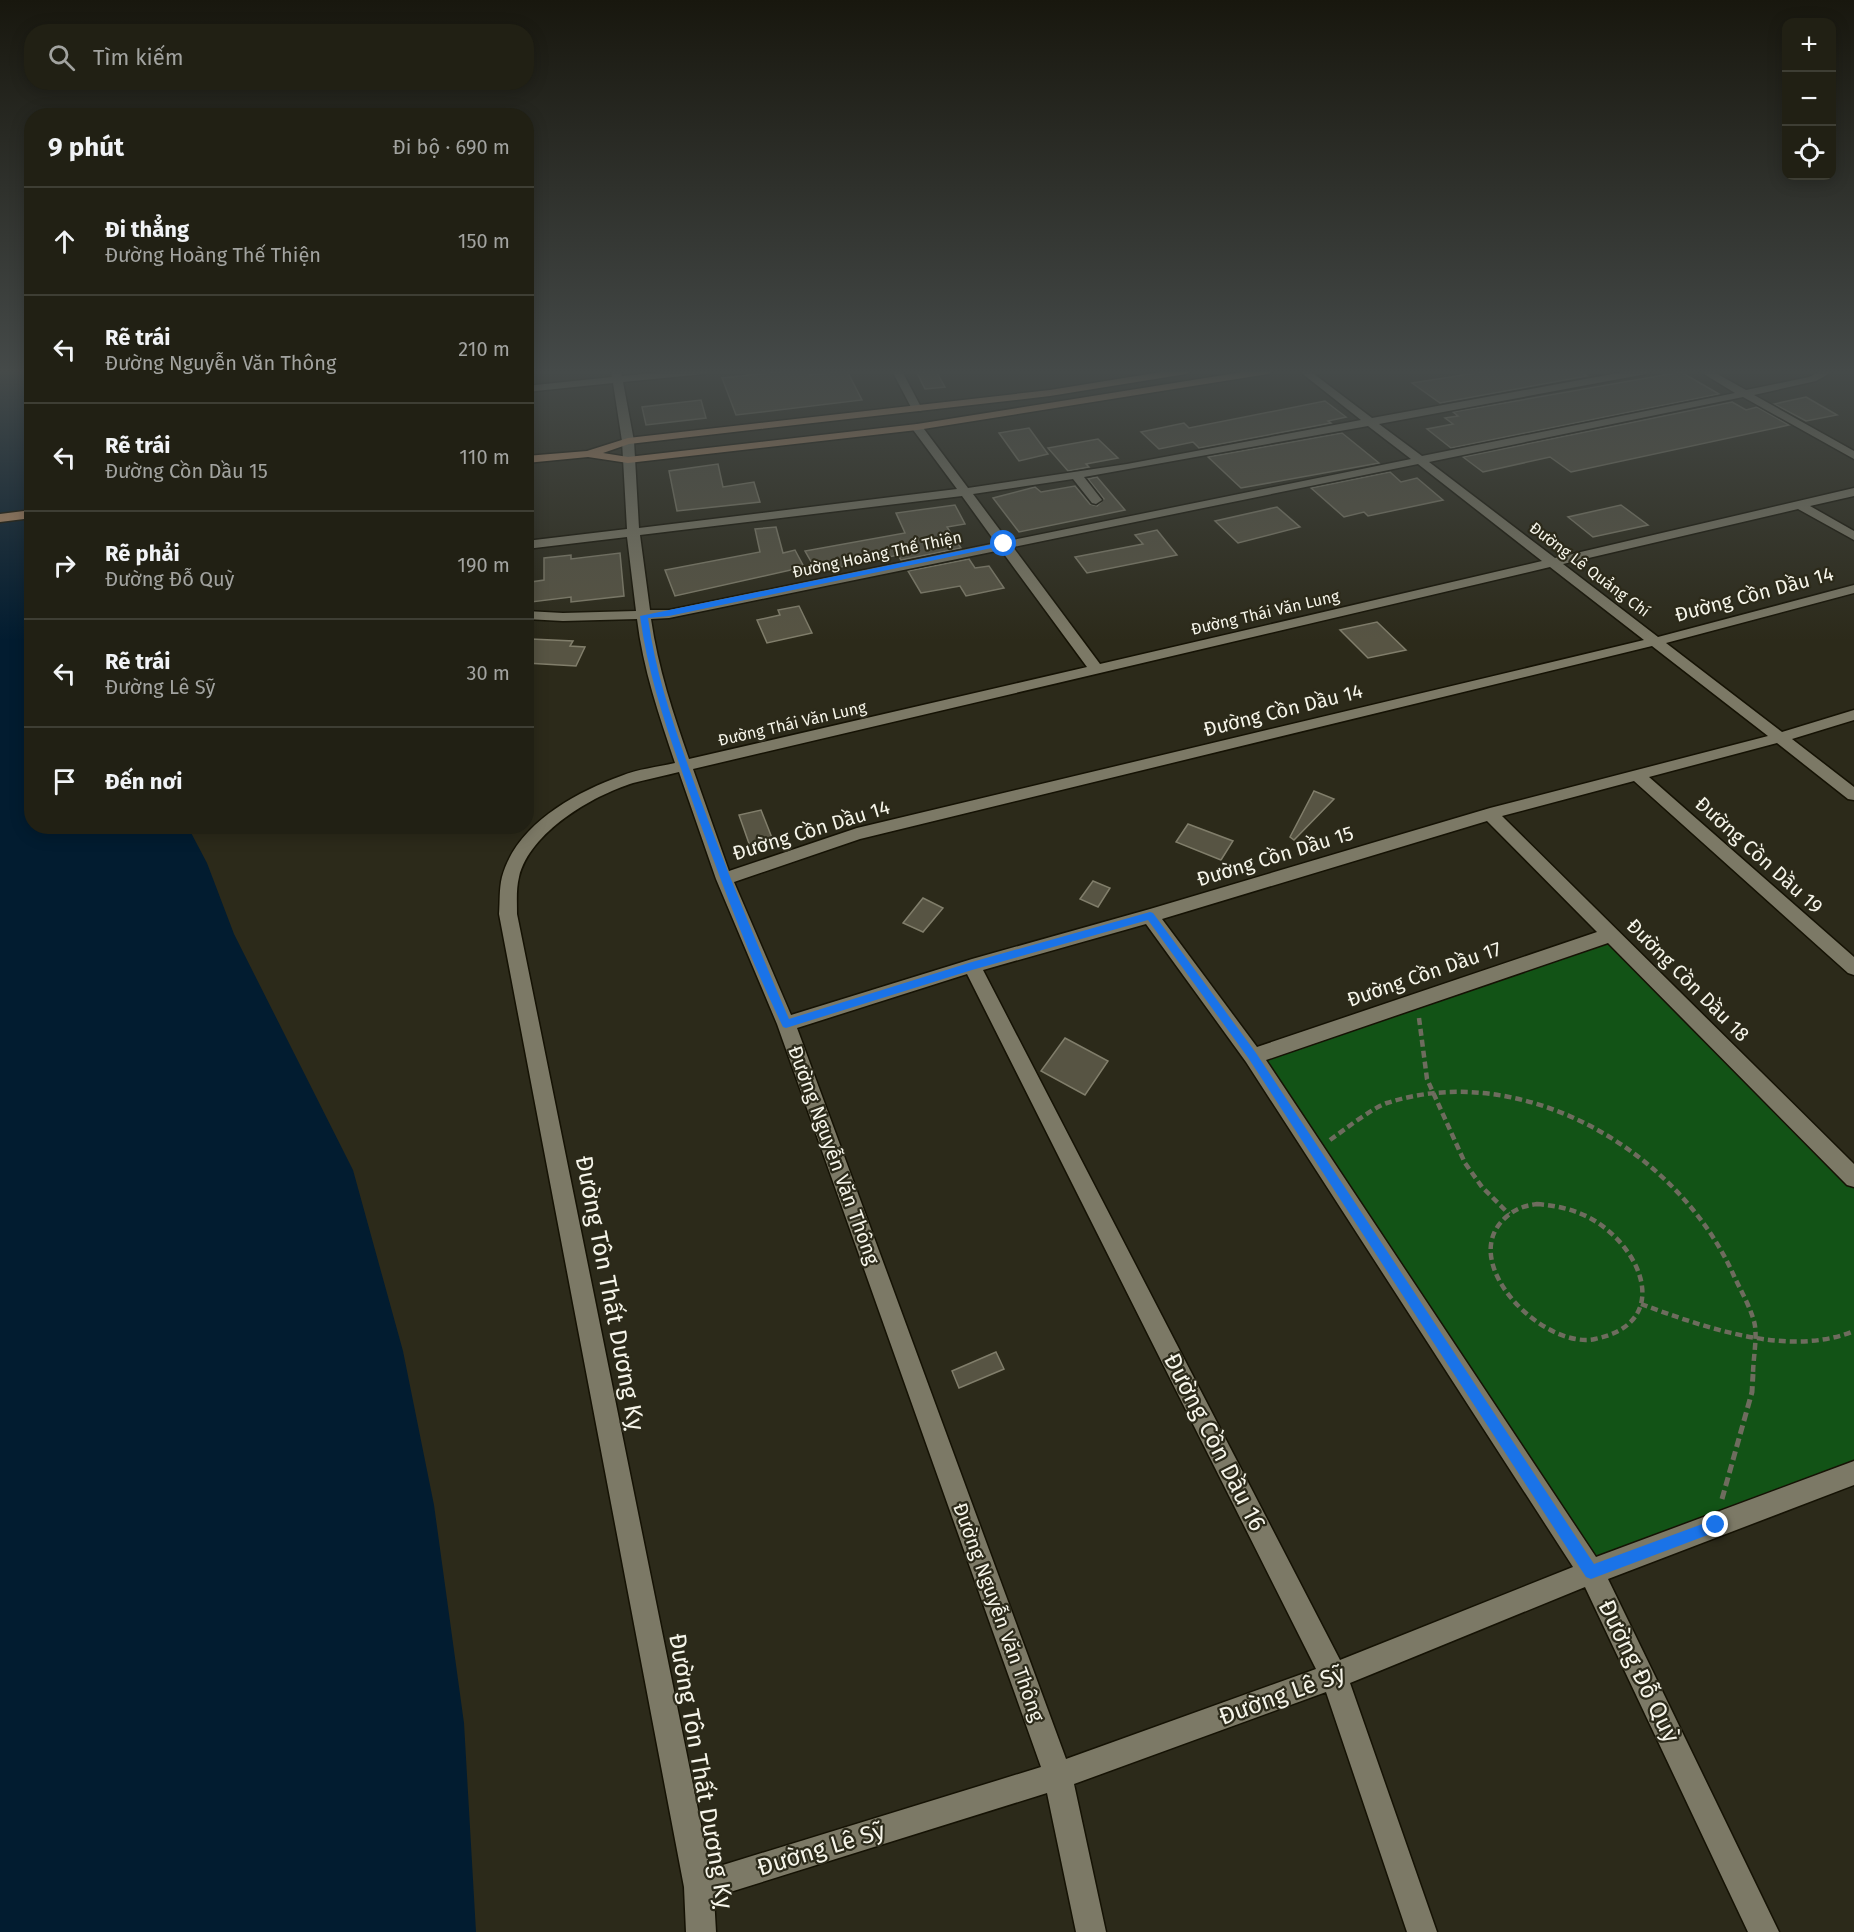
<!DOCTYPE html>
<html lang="vi">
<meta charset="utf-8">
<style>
:root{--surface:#212014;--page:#2d2d22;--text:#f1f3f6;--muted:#a2a3a0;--line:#3e3e34}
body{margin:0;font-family:"Fira Sans",sans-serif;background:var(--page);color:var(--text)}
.controls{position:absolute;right:18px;top:18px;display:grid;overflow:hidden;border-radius:12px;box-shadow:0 3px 15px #0003}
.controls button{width:54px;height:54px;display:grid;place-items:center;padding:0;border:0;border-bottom:2px solid var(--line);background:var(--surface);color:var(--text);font:30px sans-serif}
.stop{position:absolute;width:18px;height:18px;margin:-14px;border:4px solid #1a73e8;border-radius:50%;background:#fff}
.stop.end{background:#1a73e8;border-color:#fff;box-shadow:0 2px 6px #0008}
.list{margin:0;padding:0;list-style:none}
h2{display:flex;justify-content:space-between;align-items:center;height:78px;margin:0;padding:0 24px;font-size:26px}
h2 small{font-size:20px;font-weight:400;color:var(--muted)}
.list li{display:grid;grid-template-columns:39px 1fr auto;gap:18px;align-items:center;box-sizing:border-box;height:108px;padding:0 24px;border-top:2px solid var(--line)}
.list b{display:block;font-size:22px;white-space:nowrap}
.list p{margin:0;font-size:20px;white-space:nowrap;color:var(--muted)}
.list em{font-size:20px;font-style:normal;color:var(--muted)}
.icon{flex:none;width:33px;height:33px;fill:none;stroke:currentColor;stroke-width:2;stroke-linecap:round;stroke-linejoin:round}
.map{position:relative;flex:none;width:1854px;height:1932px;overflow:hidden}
.search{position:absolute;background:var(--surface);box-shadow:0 3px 15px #0003;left:24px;top:24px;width:510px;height:66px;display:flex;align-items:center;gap:15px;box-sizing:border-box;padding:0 21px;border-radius:24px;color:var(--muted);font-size:22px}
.panel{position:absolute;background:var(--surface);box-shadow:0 3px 15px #0003;left:24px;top:108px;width:510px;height:726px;border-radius:24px}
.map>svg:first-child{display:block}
.green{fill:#125316}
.water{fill:#021c30}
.building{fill:#575443;stroke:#817e6b;stroke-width:1.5}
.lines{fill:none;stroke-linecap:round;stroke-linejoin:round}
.minor-casing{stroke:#151204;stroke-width:3}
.major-casing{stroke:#151204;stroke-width:3}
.path-far1{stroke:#6e6c5e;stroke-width:4.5;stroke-dasharray:7 4;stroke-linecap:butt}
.path{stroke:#6e6c5e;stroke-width:5;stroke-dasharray:9 4.5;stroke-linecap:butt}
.minor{fill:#7c7966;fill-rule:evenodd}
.major{fill:#bb906a;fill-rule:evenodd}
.route{fill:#1a73e8}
.labels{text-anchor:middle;stroke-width:4.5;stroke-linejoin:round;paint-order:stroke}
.far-street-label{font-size:16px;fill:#f6f5ea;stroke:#2c2a1a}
.street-label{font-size:20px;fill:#f6f5ea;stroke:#2c2a1a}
.near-street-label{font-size:24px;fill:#f6f5ea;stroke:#2c2a1a}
</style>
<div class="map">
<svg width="1854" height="1932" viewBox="0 0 1854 1932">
<rect width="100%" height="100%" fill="#2c2a1a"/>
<polygon class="green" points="1610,935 1854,1178 1854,1473 1591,1572 1253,1056"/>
<polygon class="water" points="0,371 31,371 32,826 188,827 207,863 234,934 353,1170 403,1351 434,1505 464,1723 476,1932 0,1932"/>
<g class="building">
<polygon points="788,371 808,371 810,375 847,371 862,400 736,415 722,378"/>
<polygon points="936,371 945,387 925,389 917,373"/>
<polygon points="1489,371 1578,371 1587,376 1440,403 1412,383"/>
<polygon points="1681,372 1719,394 1451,448 1427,429 1453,424 1445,418 1458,416 1453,412"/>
<polygon points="1806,397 1837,415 1806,421 1774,404"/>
<polygon points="701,400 706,418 646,425 642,407"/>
<polygon points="1325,401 1346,417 1328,421 1331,423 1199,448 1193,442 1159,449 1141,432 1184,423 1189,428"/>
<polygon points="1732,402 1746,410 1757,407 1789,425 1571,472 1550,457 1483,472 1463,457"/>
<polygon points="1029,428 1048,454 1019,461 999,433"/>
<polygon points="1342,433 1379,463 1241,488 1208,457"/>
<polygon points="1098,439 1118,458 1086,464 1089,467 1068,471 1048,448"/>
<polygon points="718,464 723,487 754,482 760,502 677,511 669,471"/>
<polygon points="1390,472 1401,482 1417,478 1443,500 1368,516 1364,512 1344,517 1311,488"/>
<polygon points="1097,477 1125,510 1019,532 993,498 1035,487 1041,492 1075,486 1090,504 1097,506 1104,499 1088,479"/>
<polygon points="955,505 965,524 947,527 961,548 901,560 898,555 817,572 805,551 905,533 896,513"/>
<polygon points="1621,505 1648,525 1593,537 1568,517"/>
<polygon points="1277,507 1300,527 1238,543 1215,521"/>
<polygon points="776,527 783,553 795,550 804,567 675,596 665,570 760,552 755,529"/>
<polygon points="1157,530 1177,555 1087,573 1075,557 1143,544 1135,535"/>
<polygon points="620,553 624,596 571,602 571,597 531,602 531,582 544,580 544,558 571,555 571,559"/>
<polygon points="969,559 975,568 989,566 1004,588 966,596 960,586 921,593 908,571"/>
<polygon points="799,606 812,633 767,643 757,620 780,615 778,610"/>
<polygon points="1377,622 1406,650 1368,658 1340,630"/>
<polygon points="531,639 573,641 570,646 585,647 576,666 526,663 526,648"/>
<polygon points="1314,791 1334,799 1294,840 1290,837"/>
<polygon points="761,810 774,843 751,849 739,815"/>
<polygon points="1188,824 1233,841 1221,860 1176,842"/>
<polygon points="1093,881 1110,888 1098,907 1080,899"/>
<polygon points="923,898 943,908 923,932 903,923"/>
<polygon points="1065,1038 1108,1061 1085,1095 1041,1071"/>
<polygon points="996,1352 1004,1369 959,1388 952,1371"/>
</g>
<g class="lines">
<defs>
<g id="minor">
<path d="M611,371h10l1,5 52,-5h35l-5,3 -81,8 11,59 5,87 318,-39 -46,-62 6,-3 4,1 47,63 159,-24 234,-44 -62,-49h11l62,47 257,-47h22l-5,3 -267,50 43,32 313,-63 -36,-22h13l34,19 63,-13 12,-6h13l-18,10 -62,14 100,56v8l-111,-62 -314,65 126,96 299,-70v8l-44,10 44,25v9l-56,-31 -235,55 95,73 196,-52v8l-188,50 116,89 72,-22v10l-62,19 62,48v13l-6,-1 -71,-56 -128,34 205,180v18l-6,-2 -214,-192 -132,35 352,348v23l-7,-2 -239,-242 -342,117 330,497 258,-96v24l-246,94 171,353h-31l-163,-345 -235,96 87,249h-30l-81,-240 -252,92 32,148h-30l-29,-139 -333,104 2,35h-30l-2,-45 -185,-973c1,-12 0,-25 3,-37 14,-52 72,-84 119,-101 17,-7 36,-9 54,-13 -16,-48 -32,-94 -38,-144l-74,2 -37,-2v-8l37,2 73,-2 -9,-74 -101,12v-8l101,-12 -5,-88 -9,-58 -87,9v-6l86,-9zM1368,426l43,33 -403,82 -35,-47 100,-15 19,24 4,1 6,-4 -18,-23zM1418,464l124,97 -442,103 -87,-117zM962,496l34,47 -327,67h-19l-10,-75zM1001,550l86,117 -398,92c-16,-46 -31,-91 -38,-140l18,-1zM1550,567l94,73 -787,188 -128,43 -36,-102zM1652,646l116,90 -278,72 -340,101 -178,50 -181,56 -57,-133 126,-43zM679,772l37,107 61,145 264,743 -331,102 -193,-955c0,-12 -1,-25 2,-37 11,-45 73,-81 114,-94 15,-4 31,-7 46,-11zM1487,821l110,111 -340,115 -95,-128zM1146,924l100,138 327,505 -233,93 -357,-690zM967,974l349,695 -250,90 -269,-731z"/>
<polygon points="892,371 902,371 922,409 921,411 913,411"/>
</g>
<g id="major">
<polygon points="1167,371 1191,371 1186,374 1050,396 629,444 603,453 628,457 917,424 1249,371 1273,371 1268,374 917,430 628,463 588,457 526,463 526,456 587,451 628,438 1050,390"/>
<polygon points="32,510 32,518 0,522 0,514"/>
</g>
</defs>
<use href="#minor" class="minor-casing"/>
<use href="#major" class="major-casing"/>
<g class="path-far1">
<polyline points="1419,1018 1427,1079 1465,1163 1482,1187 1509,1214"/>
<path d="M1330,1140c14,-10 42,-32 57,-37 135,-44 292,48 347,173 6,13 19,36 21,50 2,15 -2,33 -2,49"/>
<path d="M1537,1204c25,2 48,8 68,24 44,35 59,97 -10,111 -51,11 -139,-76 -90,-121 10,-9 18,-12 32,-14z"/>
<path d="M1641,1304c62,23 148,54 213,27"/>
</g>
<polyline class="path" points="1722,1499 1752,1392 1753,1374"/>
<use href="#minor" class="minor"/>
<use href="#major" class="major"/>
</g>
<linearGradient id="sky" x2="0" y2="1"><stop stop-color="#18170e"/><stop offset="0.58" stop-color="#454a49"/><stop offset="1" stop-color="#454a49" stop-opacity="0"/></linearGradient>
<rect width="1854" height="641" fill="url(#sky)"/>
<path class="route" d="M1004,542l2,3 -337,71 -21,2c8,59 27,111 47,167 29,79 61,157 94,234l183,-57 178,-50 3,1 103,140 338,511 122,-45 5,2 2,4 -2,5 -130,49 -5,-2 -337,-518 -101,-139 -176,50 -186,58 -3,-1c-35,-72 -63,-148 -90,-224 -22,-63 -44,-120 -53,-187z"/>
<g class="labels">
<g class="far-street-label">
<text transform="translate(877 554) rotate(-12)" y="6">Đường Hoàng Thế Thiện</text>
<text transform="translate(1590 569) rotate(37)" y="6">Đường Lê Quảng Chí</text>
<text transform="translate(1265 612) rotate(-13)" y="6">Đường Thái Văn Lung</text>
<text transform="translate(792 723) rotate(-13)" y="6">Đường Thái Văn Lung</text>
</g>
<g class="street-label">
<text transform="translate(1754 594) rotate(-15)" y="7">Đường Cồn Dầu 14</text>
<text transform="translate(1283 710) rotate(-14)" y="7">Đường Cồn Dầu 14</text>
<text transform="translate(811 830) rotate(-17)" y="7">Đường Cồn Dầu 14</text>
<text transform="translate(1759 855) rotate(42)" y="7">Đường Cồn Dầu 19</text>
<text transform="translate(1275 856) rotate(-17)" y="7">Đường Cồn Dầu 15</text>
<text transform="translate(1424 974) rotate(-19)" y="7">Đường Cồn Dầu 17</text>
<text transform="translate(1688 980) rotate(45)" y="7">Đường Cồn Dầu 18</text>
<text transform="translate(834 1155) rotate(70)" y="7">Đường Nguyễn Văn Thông</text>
<text transform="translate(999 1612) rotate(70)" y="7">Đường Nguyễn Văn Thông</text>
</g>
<g class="near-street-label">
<text transform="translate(610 1293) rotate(79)" y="8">Đường Tôn Thất Dương Kỵ</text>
<text transform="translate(1215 1442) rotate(63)" y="8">Đường Cồn Dầu 16</text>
<text transform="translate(1639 1671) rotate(64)" y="8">Đường Đỗ Quỳ</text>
<text transform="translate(1282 1695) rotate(-20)" y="8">Đường Lê Sỹ</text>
<text transform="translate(701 1771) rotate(80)" y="8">Đường Tôn Thất Dương Kỵ</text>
<text transform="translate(821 1849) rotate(-17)" y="8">Đường Lê Sỹ</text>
</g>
</g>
</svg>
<div class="controls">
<button>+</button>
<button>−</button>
<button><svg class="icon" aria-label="locate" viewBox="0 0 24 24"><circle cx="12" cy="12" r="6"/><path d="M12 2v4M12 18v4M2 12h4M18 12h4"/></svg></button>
</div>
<div class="stop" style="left:1004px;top:544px"></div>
<div class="stop end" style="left:1716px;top:1525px"></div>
<div class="search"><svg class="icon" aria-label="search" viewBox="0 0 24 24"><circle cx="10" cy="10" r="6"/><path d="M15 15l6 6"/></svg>Tìm kiếm</div>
<section class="panel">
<h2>9 phút<small>Đi bộ · 690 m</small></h2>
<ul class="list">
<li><svg class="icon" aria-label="ahead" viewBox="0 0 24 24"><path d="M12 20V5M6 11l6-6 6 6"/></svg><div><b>Đi thẳng</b><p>Đường Hoàng Thế Thiện</p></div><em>150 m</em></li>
<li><svg class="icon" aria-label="left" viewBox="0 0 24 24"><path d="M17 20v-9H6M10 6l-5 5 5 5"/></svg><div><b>Rẽ trái</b><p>Đường Nguyễn Văn Thông</p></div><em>210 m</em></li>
<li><svg class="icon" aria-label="left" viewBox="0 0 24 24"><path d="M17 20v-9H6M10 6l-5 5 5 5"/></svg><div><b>Rẽ trái</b><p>Đường Cồn Dầu 15</p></div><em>110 m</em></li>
<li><svg class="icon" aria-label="right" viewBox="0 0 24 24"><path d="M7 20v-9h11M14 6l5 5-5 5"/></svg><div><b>Rẽ phải</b><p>Đường Đỗ Quỳ</p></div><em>190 m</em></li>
<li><svg class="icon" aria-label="left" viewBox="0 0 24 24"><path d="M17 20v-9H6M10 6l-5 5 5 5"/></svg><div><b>Rẽ trái</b><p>Đường Lê Sỹ</p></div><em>30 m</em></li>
<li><svg class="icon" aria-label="arrive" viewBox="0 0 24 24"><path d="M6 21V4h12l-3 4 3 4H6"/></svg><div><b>Đến nơi</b></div></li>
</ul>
</section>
</div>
